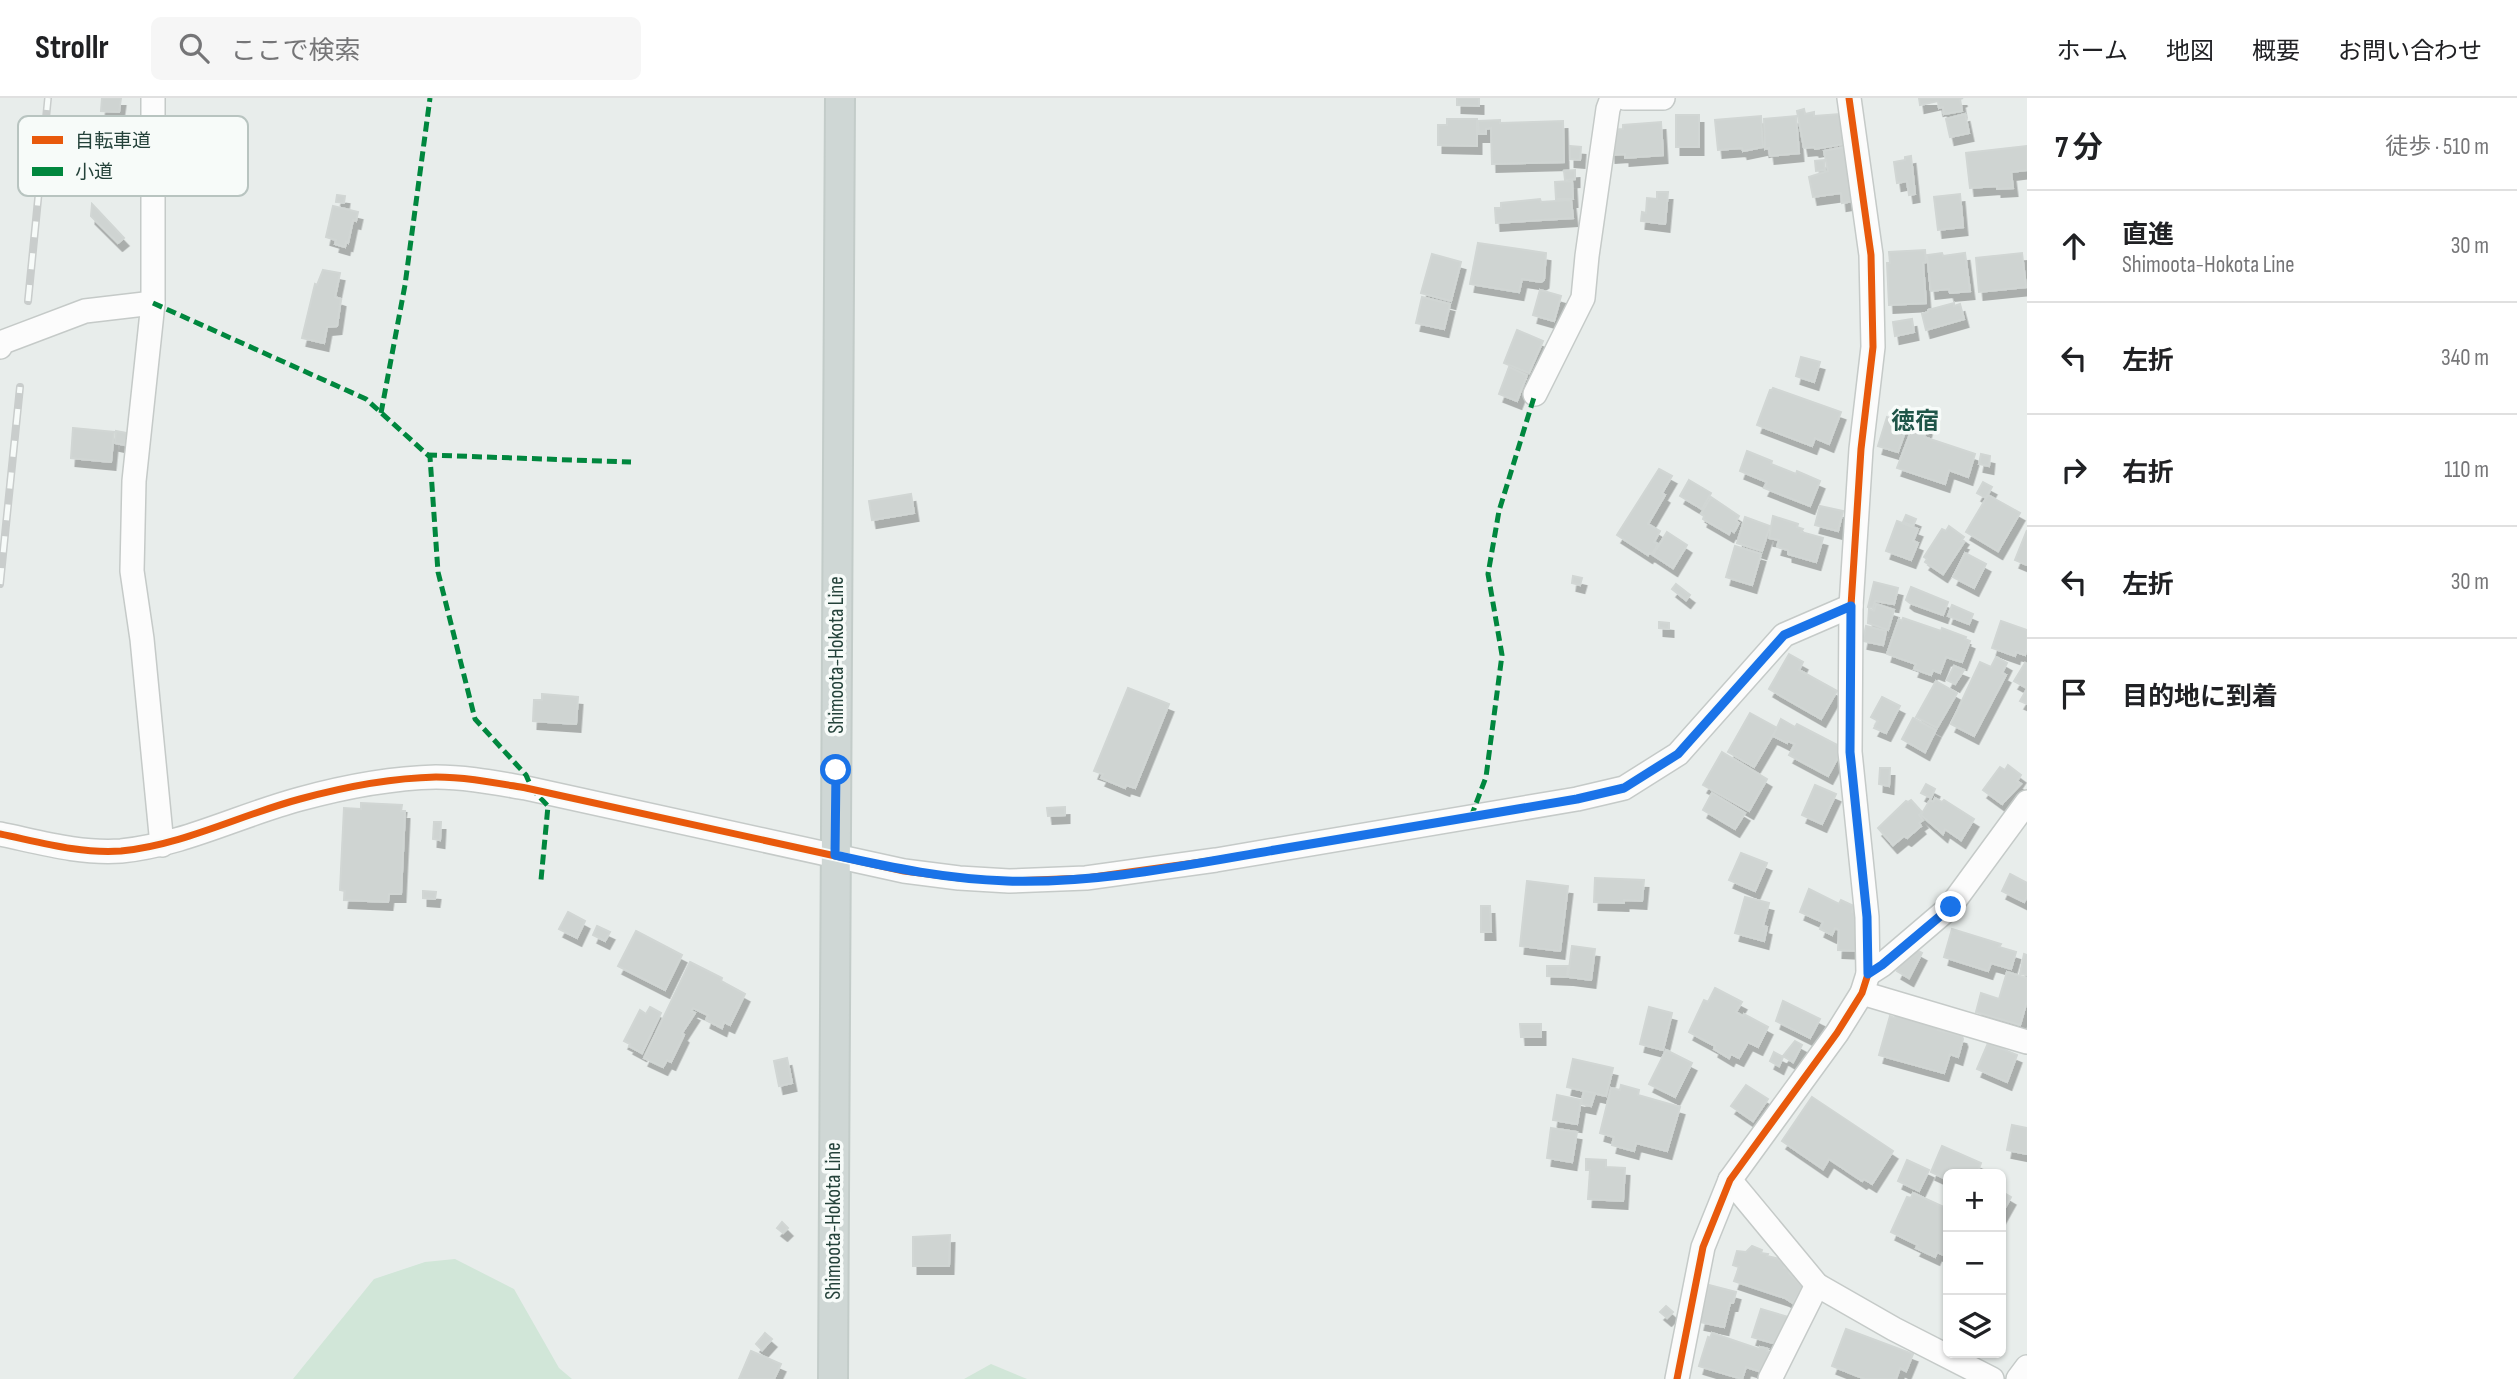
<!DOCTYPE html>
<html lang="ja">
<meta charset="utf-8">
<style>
:root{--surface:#fff;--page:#f6f6f6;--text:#202124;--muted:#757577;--line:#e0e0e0}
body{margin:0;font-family:"Sofia Sans Condensed","Noto Sans JP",sans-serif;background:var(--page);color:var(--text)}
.controls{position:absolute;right:21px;bottom:21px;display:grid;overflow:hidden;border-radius:10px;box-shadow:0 2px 5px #0004}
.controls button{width:63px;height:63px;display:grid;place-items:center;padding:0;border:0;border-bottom:2px solid var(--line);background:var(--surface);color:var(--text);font:35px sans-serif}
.stop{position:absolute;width:21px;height:21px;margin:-16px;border:5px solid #1a73e8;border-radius:50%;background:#fff}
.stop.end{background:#1a73e8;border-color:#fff;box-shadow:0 2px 7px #0008}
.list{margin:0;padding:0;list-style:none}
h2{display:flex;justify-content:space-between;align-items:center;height:91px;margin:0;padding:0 28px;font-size:30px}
h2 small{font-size:23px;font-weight:400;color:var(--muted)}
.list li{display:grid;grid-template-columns:46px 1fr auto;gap:21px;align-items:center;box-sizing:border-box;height:112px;padding:0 28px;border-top:2px solid var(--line)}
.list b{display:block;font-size:26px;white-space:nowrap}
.list p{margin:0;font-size:23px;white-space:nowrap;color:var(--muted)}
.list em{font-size:23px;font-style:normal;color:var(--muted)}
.icon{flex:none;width:38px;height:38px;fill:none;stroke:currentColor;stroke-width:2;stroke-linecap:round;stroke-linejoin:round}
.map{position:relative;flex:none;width:2027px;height:1281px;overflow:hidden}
header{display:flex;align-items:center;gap:42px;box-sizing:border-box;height:98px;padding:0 35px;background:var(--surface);border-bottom:2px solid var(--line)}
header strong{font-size:33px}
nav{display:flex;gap:38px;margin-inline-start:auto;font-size:24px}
.search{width:490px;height:63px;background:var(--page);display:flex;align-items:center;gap:18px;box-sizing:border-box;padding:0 24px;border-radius:10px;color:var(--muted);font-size:26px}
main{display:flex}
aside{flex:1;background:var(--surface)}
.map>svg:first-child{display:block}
.green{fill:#d1e6d8}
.building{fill:#cfd4d2;stroke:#d1d6d4;stroke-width:2;filter:url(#shadow)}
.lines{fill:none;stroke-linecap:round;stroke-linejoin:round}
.minor-casing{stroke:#c5cac8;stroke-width:26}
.major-casing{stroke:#c3ccc9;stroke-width:32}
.minor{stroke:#fcfcfc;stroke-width:23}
.major{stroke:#cfd7d5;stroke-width:28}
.rail-casing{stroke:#c9cdcc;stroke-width:8}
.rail{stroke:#f7fbf9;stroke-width:5;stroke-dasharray:16;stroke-linecap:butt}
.quiet{stroke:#00873e;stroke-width:5;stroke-dasharray:10 5;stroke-linecap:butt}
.cycleway-casing{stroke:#f7fbf9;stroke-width:11}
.cycleway{stroke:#e8590c;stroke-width:7}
.route{stroke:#1a73e8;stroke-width:9}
.labels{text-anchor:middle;stroke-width:7;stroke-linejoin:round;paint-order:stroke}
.street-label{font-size:21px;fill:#24423a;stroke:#f7fbf9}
.quarter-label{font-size:24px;font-weight:bold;fill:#1f5548;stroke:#f7fbf9}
.key{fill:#f7fbf9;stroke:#b8c4c0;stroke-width:2}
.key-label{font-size:19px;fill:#24423a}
</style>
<header>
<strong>Strollr</strong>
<div class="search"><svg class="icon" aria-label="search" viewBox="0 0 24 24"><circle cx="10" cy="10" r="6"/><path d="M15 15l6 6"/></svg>ここで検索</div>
<nav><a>ホーム</a><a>地図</a><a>概要</a><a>お問い合わせ</a></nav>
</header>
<main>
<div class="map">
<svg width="2027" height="1281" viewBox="0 0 2027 1281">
<defs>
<filter id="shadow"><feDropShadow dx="4.5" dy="8" stdDeviation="0" flood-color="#0004"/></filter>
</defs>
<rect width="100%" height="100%" fill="#e8edeb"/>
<g class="green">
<polygon points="455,1161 514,1191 559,1270 572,1281 293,1281 374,1181 425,1164"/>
<polygon points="991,1266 1027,1281 964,1281"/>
</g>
<g class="building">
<polygon points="102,0 121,0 119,14 101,13"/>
<polygon points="1457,0 1479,0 1479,8 1457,7"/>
<polygon points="1919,0 1963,0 1960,1 1962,13 1944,16 1943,9 1939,10 1938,3 1920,7"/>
<polygon points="1804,11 1805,16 1814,14 1814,18 1840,16 1845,46 1815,51 1814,49 1804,50 1797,13"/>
<polygon points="1965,16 1969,35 1950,39 1946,21"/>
<rect x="1676" y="17" width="23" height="32"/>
<polygon points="1761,18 1763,49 1743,53 1742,50 1718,52 1715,22"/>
<polygon points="1796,18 1799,55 1770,58 1769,50 1765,51 1764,21"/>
<polygon points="1447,21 1477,21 1477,48 1438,47 1438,27 1447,27"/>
<polygon points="1500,22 1500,25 1563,23 1564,64 1492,66 1491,30 1486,31 1486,36 1479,36 1478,23"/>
<polygon points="1661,24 1663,57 1625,60 1625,56 1611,57 1610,32 1623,31 1623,27"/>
<polygon points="1570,48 1581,49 1580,62 1570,61"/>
<polygon points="2027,48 2027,72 2011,74 2013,90 1997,91 1997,88 1970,90 1966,55"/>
<polygon points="1844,49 1854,103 1842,105 1841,95 1813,99 1809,79 1828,73 1824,53"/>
<polygon points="1911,58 1915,96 1909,97 1907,83 1897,85 1894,64 1905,62 1905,59"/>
<polygon points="1824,62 1825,72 1816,73 1815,63"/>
<polygon points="1575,72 1575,81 1565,82 1564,73"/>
<polygon points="1572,83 1573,101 1556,101 1555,84"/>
<polygon points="1657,94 1668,94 1665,126 1641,123 1642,114 1646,115 1647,100 1657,101"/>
<polygon points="1960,96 1963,129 1938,132 1934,99"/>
<polygon points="337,97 345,98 344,105 336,104"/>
<polygon points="1540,101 1541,104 1571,102 1573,120 1496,125 1495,110 1501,110 1501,105"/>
<polygon points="92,106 124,140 118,145 91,118"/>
<polygon points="333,108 358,114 356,123 353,122 348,145 346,144 345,149 335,146 336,142 326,139"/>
<polygon points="1478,145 1546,155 1544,182 1541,184 1522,181 1519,194 1470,186"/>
<polygon points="1925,152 1926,164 1923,165 1926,205 1889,207 1887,165 1890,165 1889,154"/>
<polygon points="1942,155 1943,158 1965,155 1970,193 1950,195 1949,191 1931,193 1927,157"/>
<polygon points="2022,155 2026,189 1979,194 1976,160"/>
<polygon points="1432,156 1461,164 1451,203 1421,195"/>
<polygon points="323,172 340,175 335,199 341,201 337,228 327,229 324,245 302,240 315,186 317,187"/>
<polygon points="1540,192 1561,198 1554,223 1533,217"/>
<polygon points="1422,199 1450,206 1444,231 1416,225"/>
<polygon points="1954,205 1954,208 1960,206 1964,221 1926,232 1922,216 1928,214 1928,212"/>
<polygon points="1912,221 1914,234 1895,238 1893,224"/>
<polygon points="1517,232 1543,243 1529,275 1504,265"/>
<polygon points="1801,259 1820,264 1814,284 1796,278"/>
<polygon points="1509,269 1527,277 1517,303 1499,296"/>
<polygon points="1773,290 1841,314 1829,346 1815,340 1812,348 1757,327 1770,292 1772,292"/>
<polygon points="1898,313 1909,317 1906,324 1908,325 1898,354 1878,348 1887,319 1895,322"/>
<polygon points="1915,323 1928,327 1924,339 1975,356 1968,379 1949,372 1945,386 1897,370"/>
<polygon points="73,330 114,334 111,364 71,360"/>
<polygon points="116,333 127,335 125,347 115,345"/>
<polygon points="1747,353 1772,363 1771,366 1796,376 1797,373 1820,383 1810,408 1764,390 1767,384 1740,373"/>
<polygon points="1981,356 1990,358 1989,368 1979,366"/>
<polygon points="1659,371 1672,378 1662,395 1665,397 1648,426 1660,433 1654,444 1658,446 1652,456 1649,455 1648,457 1617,437"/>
<polygon points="1689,382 1711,395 1702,411 1680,398"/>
<polygon points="1983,384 1992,389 1986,400 1977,395"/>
<polygon points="911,396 914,415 872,422 869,403"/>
<polygon points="1988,397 2020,415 1998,453 1966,434"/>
<polygon points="1711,399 1739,418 1736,423 1739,425 1734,434 1731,432 1729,436 1703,421 1704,418 1701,416"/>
<polygon points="1820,408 1843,413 1838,433 1815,427"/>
<polygon points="1906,417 1916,421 1913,428 1903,424"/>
<polygon points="1773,418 1798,426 1797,429 1803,431 1801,434 1823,440 1816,464 1788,456 1788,452 1777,449 1779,442 1769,440"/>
<polygon points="1745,419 1770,428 1762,453 1737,445"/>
<polygon points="1897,423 1918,431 1913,443 1918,445 1911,462 1886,453"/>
<polygon points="1949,428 1964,439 1961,443 1964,444 1943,476 1925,464 1927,461 1924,459 1942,431 1946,433"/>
<polygon points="2027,432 2027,467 2015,462"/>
<polygon points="1667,434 1687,447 1673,470 1653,457"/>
<polygon points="1735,448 1761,456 1752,487 1726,479"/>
<polygon points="1965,455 1986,466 1974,490 1953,479"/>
<polygon points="1573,478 1582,480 1580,487 1572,485"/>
<polygon points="1874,484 1898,490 1894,506 1875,503 1873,510 1868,509"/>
<polygon points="1676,486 1690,497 1686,502 1672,491"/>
<polygon points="1911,489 1948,504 1943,517 1910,505 1906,502"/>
<polygon points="1876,506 1894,512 1888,532 1868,525 1869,511 1874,513"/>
<polygon points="1952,507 1973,516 1969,526 1948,518"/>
<polygon points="1903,520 1941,533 1942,530 1966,539 1965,541 1970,543 1962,564 1946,559 1940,575 1933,572 1931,577 1914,571 1916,566 1887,556 1899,521 1902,523"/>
<polygon points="2001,523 2027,532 2027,550 2025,557 2016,554 2015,558 1992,550"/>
<polygon points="1659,524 1669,525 1669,531 1659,530"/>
<polygon points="1866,528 1886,533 1883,547 1863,543"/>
<polygon points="1789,556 1803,564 1799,572 1837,593 1821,621 1769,591"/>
<polygon points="1996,559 2007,565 2002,575 2006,577 1974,638 1951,626 1980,564 1991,569"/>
<polygon points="2025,565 2027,566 2027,590 2014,583"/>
<polygon points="1954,568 1964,572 1955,586 1947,582"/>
<polygon points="1936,583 1957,595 1937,630 1916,619"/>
<polygon points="1128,590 1169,606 1135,690 1126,687 1125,690 1101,680 1103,676 1094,673"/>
<polygon points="2027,591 2027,606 2020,603"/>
<polygon points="542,596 578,599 576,626 533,623 534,602 542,602"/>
<polygon points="1882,599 1900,608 1886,635 1874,630 1878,623 1871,619"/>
<polygon points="1750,615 1777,630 1754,669 1728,654"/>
<polygon points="1913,620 1936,632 1925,654 1902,641"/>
<polygon points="1781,621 1795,629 1797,626 1843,650 1828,678 1789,657 1795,646 1788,643 1787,645 1773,638"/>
<polygon points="1722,654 1767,681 1749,713 1703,687"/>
<polygon points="2008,667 2021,677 2017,683 2021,686 2002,706 1983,692 2000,669 2005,672"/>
<polygon points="1880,670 1890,670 1889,688 1879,686"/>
<polygon points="1926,686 1935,691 1931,700 1921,695"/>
<polygon points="1815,687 1836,696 1822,726 1802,717"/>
<polygon points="1712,695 1745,715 1735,731 1703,712"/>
<polygon points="1935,700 1942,704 1944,702 1974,721 1961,742 1945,731 1943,736 1921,717 1930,702 1933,704"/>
<polygon points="1911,702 1922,714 1919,717 1923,722 1919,725 1921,728 1907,740 1904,738 1893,747 1878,730 1906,703 1908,704"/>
<polygon points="361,705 402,707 401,713 405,713 401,796 389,796 388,804 344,802 345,793 340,792 344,710 361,711"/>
<polygon points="1065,709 1065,717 1048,718 1047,710"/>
<polygon points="434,724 441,724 440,742 433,741"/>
<polygon points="1741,755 1767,765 1755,793 1729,782"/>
<polygon points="2010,776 2027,785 2027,799 2024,804 2002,793"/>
<polygon points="1595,780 1644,782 1642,803 1624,802 1624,805 1594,804"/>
<polygon points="1527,783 1568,788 1560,853 1520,848"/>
<polygon points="1809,791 1839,806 1841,802 1854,808 1852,814 1861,816 1859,853 1838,852 1839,832 1835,830 1832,837 1820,831 1823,824 1800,814"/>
<polygon points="423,793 436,794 435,801 423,800"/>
<polygon points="1745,799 1769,805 1763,828 1767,829 1764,843 1735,835"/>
<polygon points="1481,808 1490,808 1491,834 1481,834"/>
<polygon points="568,814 585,823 577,840 559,831"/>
<polygon points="597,828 610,834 605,843 593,837"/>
<polygon points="1952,831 2001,846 1999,849 2016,854 2011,871 1991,865 1988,873 1944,859"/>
<polygon points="636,833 682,857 665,892 618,868"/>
<polygon points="1572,848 1595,851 1591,882 1568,879"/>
<polygon points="1909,848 1922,855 1909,880 1897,873"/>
<polygon points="2024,856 2027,857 2027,877 2020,876"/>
<polygon points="690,864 722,880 721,883 745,896 730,927 724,924 722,930 706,922 708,917 693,910 691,913 695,915 682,935 684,937 671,964 667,962 663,969 644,960"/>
<polygon points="1547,868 1568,868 1567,879 1547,878"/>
<polygon points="2007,874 2027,880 2027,903 2020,927 1976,914 1981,895 1999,901"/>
<polygon points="1715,890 1742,904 1736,914 1743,918 1744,916 1768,929 1758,949 1748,944 1739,960 1731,956 1729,960 1714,951 1715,948 1689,934 1704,902 1708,904"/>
<polygon points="1783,903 1820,921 1810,940 1776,923"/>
<polygon points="650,909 661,915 642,955 629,948 630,946 624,943 640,912 646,916"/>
<polygon points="1649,909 1672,915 1663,952 1640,946"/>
<polygon points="1896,917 1940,929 1938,932 1962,938 1963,941 1958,959 1950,956 1944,975 1879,957 1890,918 1895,920"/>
<polygon points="1520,926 1541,926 1541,939 1521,939"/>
<polygon points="1795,943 1802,947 1793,964 1783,958"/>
<polygon points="1988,945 2017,957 2007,984 1977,971"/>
<polygon points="1666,952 1692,965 1675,999 1649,986"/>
<polygon points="1774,954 1783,959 1779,968 1770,963"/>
<polygon points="787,960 792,985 779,988 774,963"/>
<polygon points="1573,961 1613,970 1606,998 1567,989"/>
<polygon points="1621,987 1639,992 1638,997 1680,1009 1667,1053 1636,1045 1634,1053 1612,1047 1614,1039 1600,1035 1611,990 1620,992"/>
<polygon points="1746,987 1768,1001 1753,1023 1731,1008"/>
<polygon points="1584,993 1595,995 1591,1008 1581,1006"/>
<polygon points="1557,997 1581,1002 1577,1026 1553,1022"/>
<polygon points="1812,999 1893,1053 1872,1086 1864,1081 1862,1083 1829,1061 1823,1071 1782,1043"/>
<polygon points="2012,1027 2027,1030 2027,1056 2007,1052"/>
<polygon points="1551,1030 1577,1034 1572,1064 1547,1060"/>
<polygon points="1942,1048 1981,1065 1977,1076 1948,1076 1948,1082 1931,1074"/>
<polygon points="1586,1061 1606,1062 1606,1069 1625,1070 1623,1103 1588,1101 1590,1072 1586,1072"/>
<polygon points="1907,1062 1929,1072 1919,1093 1898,1083"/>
<polygon points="2001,1093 2011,1099 2001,1117"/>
<polygon points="1913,1095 1948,1111 1948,1159 1937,1154 1935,1159 1916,1150 1918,1147 1891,1134 1907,1099 1911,1100"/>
<polygon points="782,1124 788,1130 783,1135 777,1130"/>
<polygon points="950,1137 949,1168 913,1168 913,1139"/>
<polygon points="1752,1148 1762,1152 1761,1155 1768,1156 1767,1158 1780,1161 1779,1162 1786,1165 1784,1170 1790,1171 1789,1175 1803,1189 1793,1205 1785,1200 1734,1183 1739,1169 1733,1167 1737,1153 1746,1154"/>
<polygon points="1709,1187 1736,1194 1733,1205 1730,1205 1724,1229 1700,1224"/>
<polygon points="1666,1208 1673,1214 1667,1220 1660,1214"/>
<polygon points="1761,1211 1788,1219 1780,1247 1752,1239"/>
<polygon points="1846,1231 1913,1256 1906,1273 1900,1270 1896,1281 1865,1281 1832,1268"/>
<polygon points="765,1235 772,1241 762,1252 756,1246"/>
<polygon points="1712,1235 1759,1251 1760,1249 1768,1251 1767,1253 1771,1254 1765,1275 1746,1269 1742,1281 1699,1268 1708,1239 1710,1240"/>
<polygon points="751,1253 781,1266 774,1281 739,1281"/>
</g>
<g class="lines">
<defs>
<g id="minor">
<polyline points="153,0 153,205 134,383 132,473 142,541 162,747"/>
<polyline points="1625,0 1663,0"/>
<polyline points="0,249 3,244 85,213 153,205"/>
<polyline points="1535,296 1583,200 1587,158 1608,11 1612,0"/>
<path d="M0,736c39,8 80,20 121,17 62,-6 119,-36 179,-52 44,-12 90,-21 136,-22 30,0 60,6 90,11l378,83 55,7 50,3 77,-3 130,-18 361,-61 47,-11 54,-34 106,-119 67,-29"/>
<polyline points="1868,876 1882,867 1950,809 2027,704"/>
<polyline points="1862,895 2027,944"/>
<polyline points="1730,1082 1817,1187 1894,1231 1992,1281"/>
<polyline points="1677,1281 1703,1149 1730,1082 1837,935 1862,895 1868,876 1867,819 1850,654 1851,508 1861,351 1873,249 1871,157 1849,0"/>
<polyline points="1770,1281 1817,1187"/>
<polyline points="2018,1281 2027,1269"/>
</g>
<polyline id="major" points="833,1281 840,0"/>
</defs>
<use href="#minor" class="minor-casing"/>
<use href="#major" class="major-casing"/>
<use href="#minor" class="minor"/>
<use href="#major" class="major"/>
<defs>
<g id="rail">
<polyline points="28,203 48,0"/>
<polyline points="0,486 20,289"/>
</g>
</defs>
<use href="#rail" class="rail-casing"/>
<use href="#rail" class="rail"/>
<g class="quiet">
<polyline points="153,205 366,301 430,359 438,474 475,621 526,677 532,691 548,708 541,782"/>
<polyline points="381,315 405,187 430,0"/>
<polyline points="427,357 631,364"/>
<polyline points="1471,719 1486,679 1502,557 1488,476 1499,413 1535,296"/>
</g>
<defs>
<g id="cycleway">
<path d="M0,736c39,8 80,20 121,17 62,-6 119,-36 179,-52 44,-12 90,-21 136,-22 30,0 60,6 90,11l378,83 55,7 50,3 77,-3 130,-18 361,-61 47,-11 54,-34 106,-119 67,-29"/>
<polyline points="1677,1281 1703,1149 1730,1082 1837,935 1862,895 1868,876 1867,819 1850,654 1851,508 1861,351 1873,249 1871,157 1849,0"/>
</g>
</defs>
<use href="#cycleway" class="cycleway-casing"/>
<use href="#cycleway" class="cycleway"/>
</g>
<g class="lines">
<path class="route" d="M836,672l-1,85c57,13 113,24 172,26 89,3 180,-16 268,-31 101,-18 202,-34 302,-51l47,-11 54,-34 106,-119 67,-29 -1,146 17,165 1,57 14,-9 69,-58"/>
</g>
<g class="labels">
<g class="street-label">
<text transform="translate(836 557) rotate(-90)" y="7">Shimoota-Hokota Line</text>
<text transform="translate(833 1123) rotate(-90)" y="7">Shimoota-Hokota Line</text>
</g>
<g class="quarter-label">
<text x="1915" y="331">徳宿</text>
</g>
</g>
<rect x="18" y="18" width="230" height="80" rx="10" class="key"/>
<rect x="32" y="38" width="31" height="8" fill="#e8590c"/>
<rect x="32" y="69" width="31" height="9" fill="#00873e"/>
<g class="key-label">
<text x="75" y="49">自転車道</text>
<text x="75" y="80">小道</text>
</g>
</svg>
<div class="controls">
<button>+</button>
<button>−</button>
<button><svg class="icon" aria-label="layers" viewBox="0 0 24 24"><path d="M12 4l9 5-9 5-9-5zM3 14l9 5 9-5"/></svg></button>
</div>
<div class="stop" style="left:836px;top:672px"></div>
<div class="stop end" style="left:1951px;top:809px"></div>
</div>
<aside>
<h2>7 分<small>徒歩 · 510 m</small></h2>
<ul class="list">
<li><svg class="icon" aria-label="ahead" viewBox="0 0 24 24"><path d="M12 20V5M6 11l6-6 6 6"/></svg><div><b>直進</b><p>Shimoota-Hokota Line</p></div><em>30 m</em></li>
<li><svg class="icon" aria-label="left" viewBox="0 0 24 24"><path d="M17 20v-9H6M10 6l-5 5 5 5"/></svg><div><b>左折</b></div><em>340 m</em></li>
<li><svg class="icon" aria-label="right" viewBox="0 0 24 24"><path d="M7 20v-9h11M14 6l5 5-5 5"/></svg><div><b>右折</b></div><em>110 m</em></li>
<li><svg class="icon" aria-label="left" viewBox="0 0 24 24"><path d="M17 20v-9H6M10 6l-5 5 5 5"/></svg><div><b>左折</b></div><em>30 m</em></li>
<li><svg class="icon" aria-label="arrive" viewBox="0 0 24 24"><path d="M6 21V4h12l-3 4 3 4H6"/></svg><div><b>目的地に到着</b></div></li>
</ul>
</aside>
</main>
